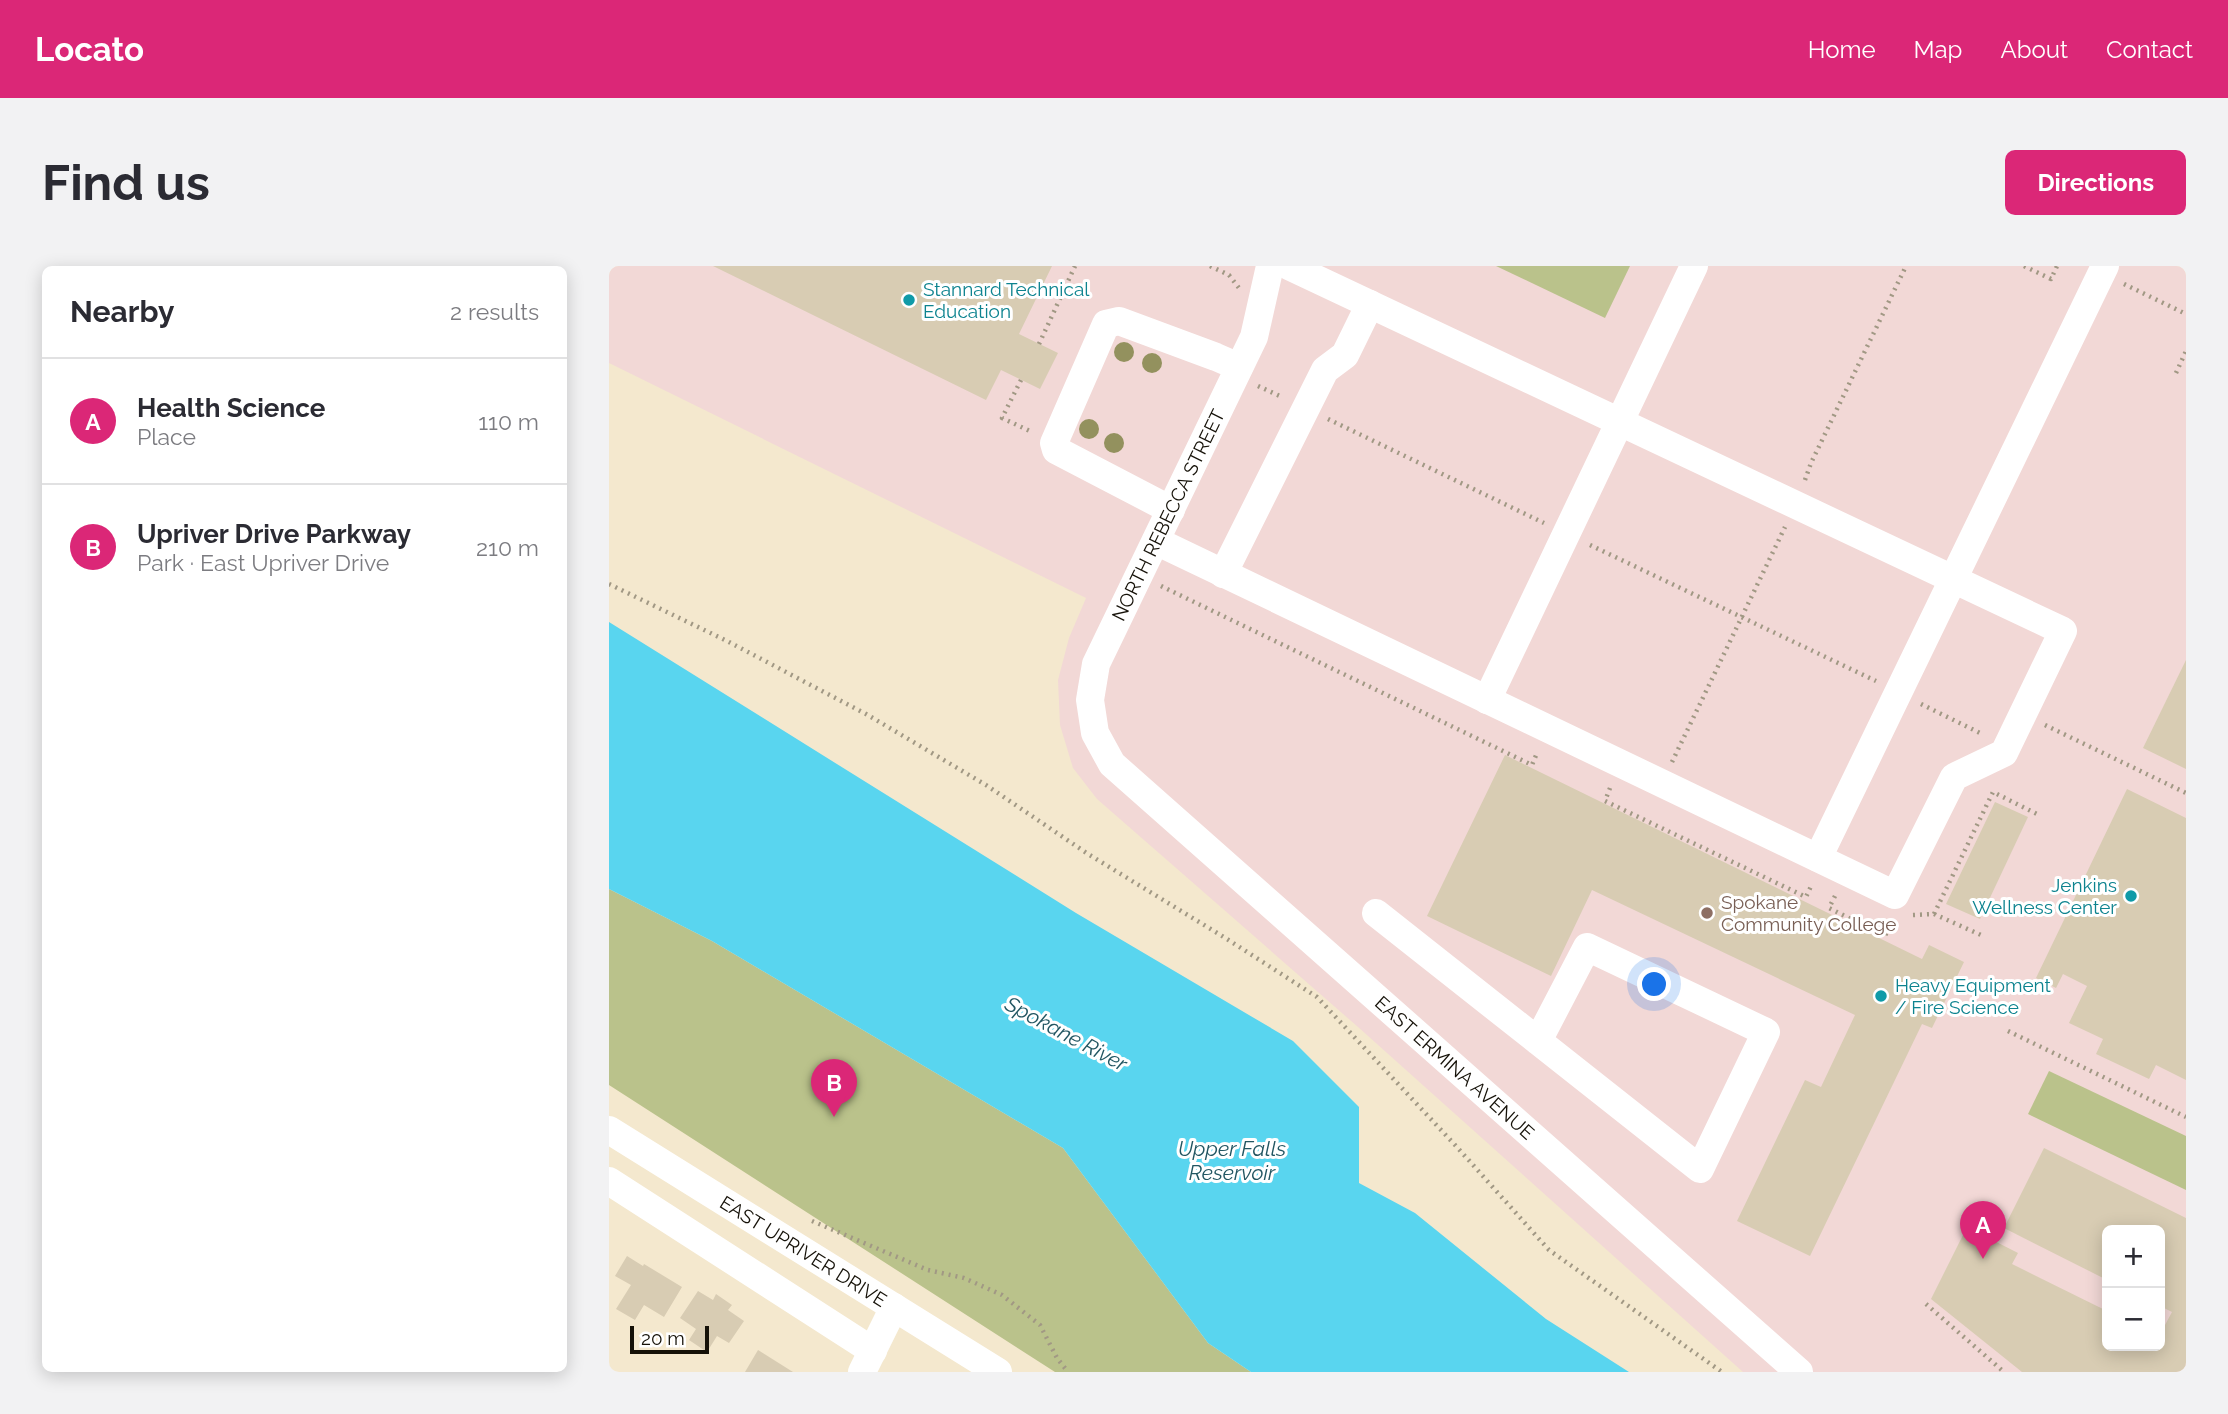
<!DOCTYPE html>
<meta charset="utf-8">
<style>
:root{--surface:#fff;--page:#f2f2f3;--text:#2b2b33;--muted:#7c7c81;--line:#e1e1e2;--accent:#db2777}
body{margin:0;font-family:Raleway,sans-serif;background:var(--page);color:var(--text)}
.controls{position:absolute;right:21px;bottom:21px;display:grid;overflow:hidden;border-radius:10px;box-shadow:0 4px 18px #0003}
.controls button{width:63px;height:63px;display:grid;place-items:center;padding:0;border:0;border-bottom:2px solid var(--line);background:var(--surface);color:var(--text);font:35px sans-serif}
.scale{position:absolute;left:21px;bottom:18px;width:79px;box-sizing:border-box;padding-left:7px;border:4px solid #151108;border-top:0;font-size:19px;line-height:24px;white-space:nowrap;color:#151108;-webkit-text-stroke:5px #fff;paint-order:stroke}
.you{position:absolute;left:1046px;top:719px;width:24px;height:24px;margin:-18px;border:5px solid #fff;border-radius:50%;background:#1a73e8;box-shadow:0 0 0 10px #1a73e833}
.badge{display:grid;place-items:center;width:46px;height:46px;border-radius:50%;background:var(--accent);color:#fff;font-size:23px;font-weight:700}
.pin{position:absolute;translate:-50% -58px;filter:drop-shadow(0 2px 4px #0008)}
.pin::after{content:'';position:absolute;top:37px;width:24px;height:21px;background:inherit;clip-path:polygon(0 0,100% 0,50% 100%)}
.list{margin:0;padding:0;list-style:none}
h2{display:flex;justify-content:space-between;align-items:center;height:91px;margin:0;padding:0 28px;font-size:30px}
h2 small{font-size:23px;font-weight:400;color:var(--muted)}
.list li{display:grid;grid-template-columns:46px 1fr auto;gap:21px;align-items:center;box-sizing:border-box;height:126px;padding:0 28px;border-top:2px solid var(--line)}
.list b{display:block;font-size:26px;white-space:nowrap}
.list p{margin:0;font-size:23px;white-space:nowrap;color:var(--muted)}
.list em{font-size:23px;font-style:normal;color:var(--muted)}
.map{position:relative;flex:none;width:1577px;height:1106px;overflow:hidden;border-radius:10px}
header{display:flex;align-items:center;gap:42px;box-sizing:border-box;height:98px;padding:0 35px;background:var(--accent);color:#fff}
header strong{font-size:33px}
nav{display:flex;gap:38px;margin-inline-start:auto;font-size:24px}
.intro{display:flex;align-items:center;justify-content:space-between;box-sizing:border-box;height:168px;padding:0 42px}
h1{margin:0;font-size:49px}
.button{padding:18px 32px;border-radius:10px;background:var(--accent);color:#fff;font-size:24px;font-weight:700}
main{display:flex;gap:42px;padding:0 42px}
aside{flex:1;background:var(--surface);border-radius:10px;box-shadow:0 4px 18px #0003}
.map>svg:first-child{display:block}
.education{fill:#f2d8d6;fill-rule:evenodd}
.green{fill:#bac28b}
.water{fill:#59d5ef}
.building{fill:#d8ccb3}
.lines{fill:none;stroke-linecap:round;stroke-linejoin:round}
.path{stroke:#a19884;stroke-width:4.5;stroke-dasharray:2 5;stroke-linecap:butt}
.minor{stroke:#fff;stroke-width:28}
.tree{fill:#93915e}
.culture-dot{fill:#0f9aa8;stroke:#fff;stroke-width:2.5}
.education-dot{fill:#8d6e63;stroke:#fff;stroke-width:2.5}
.labels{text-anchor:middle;stroke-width:6;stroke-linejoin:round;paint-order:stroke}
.culture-label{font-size:19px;fill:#0d838f;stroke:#fff;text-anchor:start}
.street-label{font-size:19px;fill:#151108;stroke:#fff}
.education-label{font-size:19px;fill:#785e54;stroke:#fff;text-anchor:start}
.water-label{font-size:21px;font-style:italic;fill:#225662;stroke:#fff}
</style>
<header>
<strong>Locato</strong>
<nav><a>Home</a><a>Map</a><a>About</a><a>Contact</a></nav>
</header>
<div class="intro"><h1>Find us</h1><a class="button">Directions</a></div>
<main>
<aside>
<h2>Nearby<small>2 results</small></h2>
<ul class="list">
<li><span class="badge">A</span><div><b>Health Science</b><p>Place</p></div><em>110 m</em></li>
<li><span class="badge">B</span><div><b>Upriver Drive Parkway</b><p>Park · East Upriver Drive</p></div><em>210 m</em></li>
</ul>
</aside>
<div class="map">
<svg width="1577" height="1106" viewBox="0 0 1577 1106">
<rect width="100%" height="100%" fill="#f4e8ce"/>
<path class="education" d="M0,0h1577v1106h-443l-385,-345 -261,-228 -24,-31 -13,-43 -2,-45 11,-42 17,-40 -477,-235zM1498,964h53v116h-53z"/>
<g class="green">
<polygon points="887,0 1021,0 996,52"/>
<polygon points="0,623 103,675 454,882 599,1077 642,1106 446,1106 0,819"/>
<polygon points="1440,805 1577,870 1577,924 1419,848"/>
</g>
<polygon class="water" points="0,356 467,647 684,775 750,841 750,917 806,947 937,1053 1020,1106 642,1106 599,1077 454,882 103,675 0,623"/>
<g class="building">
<polygon points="104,0 443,0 410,68 449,87 431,123 392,104 377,134"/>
<polygon points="1577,394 1577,503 1534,482"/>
<polygon points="896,489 1313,693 1320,679 1355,696 1323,762 1313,758 1201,990 1128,955 1196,814 1212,821 1246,749 983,624 942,710 818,650"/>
<polygon points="1518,523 1577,552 1577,814 1547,799 1540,813 1487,788 1494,773 1460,757 1478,720 1454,708 1447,722 1427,712"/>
<polygon points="1386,536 1419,551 1371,653 1337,638"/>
<polygon points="1435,882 1577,952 1577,1106 1413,1106 1322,1033 1358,961 1409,987 1403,998 1498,1045 1498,1080 1551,1080 1551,1057 1556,1059 1563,1046 1551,1040 1551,964 1498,964 1498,1014 1395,962"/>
<polygon points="18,990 34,1000 35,998 73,1021 55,1051 35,1039 26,1054 7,1043 22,1019 6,1010"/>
<polygon points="89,1025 104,1034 107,1028 123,1039 119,1044 135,1055 120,1077 108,1070 98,1086 80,1074 87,1063 71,1052"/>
<polygon points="149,1084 184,1106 136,1106"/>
</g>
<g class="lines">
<g class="path">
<polyline points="601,0 620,9 630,22"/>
<polyline points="1415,0 1442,13 1448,0"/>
<polyline points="1515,18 1577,48"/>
<polyline points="430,78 466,0"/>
<polyline points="1567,107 1577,85"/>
<polyline points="412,114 393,152 423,166"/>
<polyline points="649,120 673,131"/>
<polyline points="719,153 935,257"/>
<polyline points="1196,214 1202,197 1297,0"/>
<polyline points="981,279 1267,415"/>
<polyline points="0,318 118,375 257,448 377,519 479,588 618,673 708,731 847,880 940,984 1113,1106"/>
<polyline points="552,320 923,499 928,487"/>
<polyline points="1312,438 1373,468"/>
<polyline points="1436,459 1577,527"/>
<polyline points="1063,496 1176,261"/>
<polyline points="1001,522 996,535 1197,631 1203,618"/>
<polyline points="1226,630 1220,642 1276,670 1283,654"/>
<polyline points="1325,648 1384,526 1430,549"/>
<polyline points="1304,649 1325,648 1372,669"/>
<polyline points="1399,765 1577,851"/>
<polyline points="203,955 319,1004 355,1012 393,1029 431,1059 448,1092 459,1106"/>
<polyline points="1317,1038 1395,1106"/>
</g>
<g class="minor">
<path id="s1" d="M661,0l-16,71 -158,327 -6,36 5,33 17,31 687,608"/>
<polyline points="562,244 447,184 445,177 497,58 510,55 607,91 630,101"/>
<polyline points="547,275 1286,629 1345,511 1395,487 1454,365 680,0"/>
<polyline points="614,308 716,104 736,89 761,38"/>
<polyline points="878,434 1085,0"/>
<polyline points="1209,592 1496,0"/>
<polyline points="767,647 1091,903 1157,766 978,681 929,775"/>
<path id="s2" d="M0,864l389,242"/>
<polyline points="0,915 264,1085"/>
<polyline points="253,1106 285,1041"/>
</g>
</g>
<g class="tree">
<circle cx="515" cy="86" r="10"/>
<circle cx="543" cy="97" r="10"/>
<circle cx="480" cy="163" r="10"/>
<circle cx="505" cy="177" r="10"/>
</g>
<g class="culture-dot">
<circle cx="300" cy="34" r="7"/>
<circle cx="1522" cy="630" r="7"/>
<circle cx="1272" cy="730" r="7"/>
</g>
<circle class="education-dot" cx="1098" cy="647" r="7"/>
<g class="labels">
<g class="culture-label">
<text x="314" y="30">Stannard Technical<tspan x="314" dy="22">Education</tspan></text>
<text x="1508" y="626" text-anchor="end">Jenkins<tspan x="1508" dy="22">Wellness Center</tspan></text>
<text x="1286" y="726">Heavy Equipment<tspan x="1286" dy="22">/ Fire Science</tspan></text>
</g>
<g class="street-label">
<text transform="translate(559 249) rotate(-64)" y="7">NORTH REBECCA STREET</text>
<text dy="7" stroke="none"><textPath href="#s1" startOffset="999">EAST ERMINA AVENUE</textPath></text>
<text dy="7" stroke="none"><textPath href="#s2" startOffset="229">EAST UPRIVER DRIVE</textPath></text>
</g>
<g class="education-label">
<text x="1112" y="643">Spokane<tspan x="1112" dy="22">Community College</tspan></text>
</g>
<g class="water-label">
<text transform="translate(457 768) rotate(28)" y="7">Spokane River</text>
<text x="623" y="890">Upper Falls<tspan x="623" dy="24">Reservoir</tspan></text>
</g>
</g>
</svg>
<div class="controls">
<button>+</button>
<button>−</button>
</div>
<div class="scale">20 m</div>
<div class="you"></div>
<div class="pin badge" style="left:1374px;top:993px">A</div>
<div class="pin badge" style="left:225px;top:851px">B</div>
</div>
</main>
